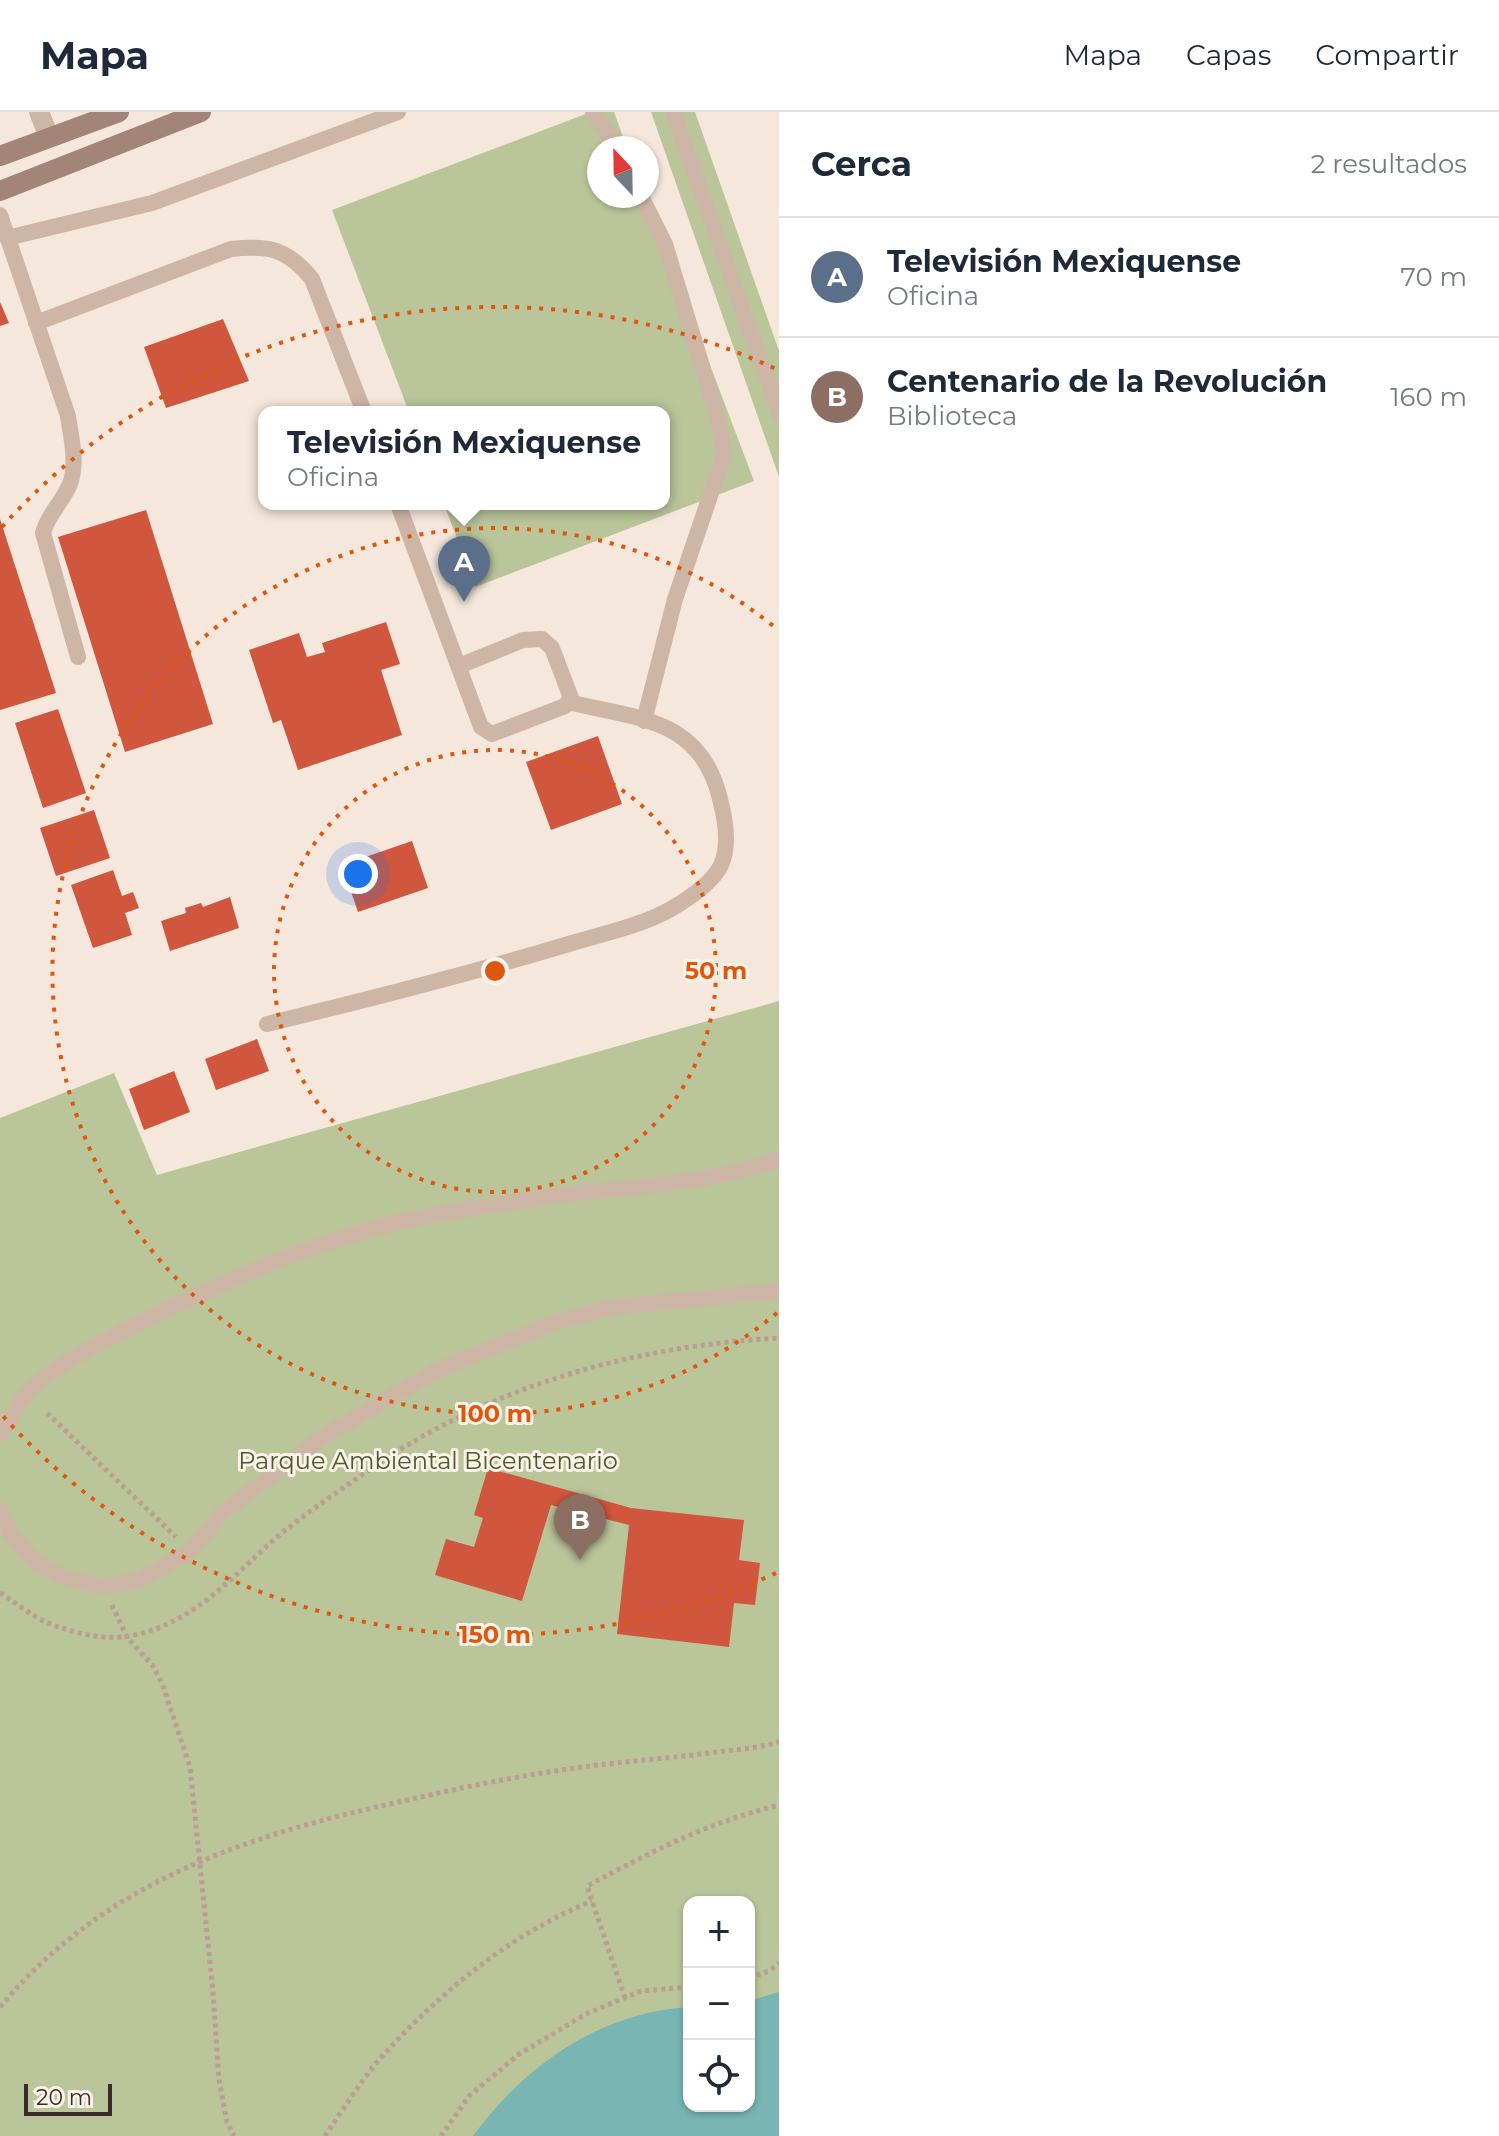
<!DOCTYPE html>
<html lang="es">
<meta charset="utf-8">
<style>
:root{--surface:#fff;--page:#f2f2f3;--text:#1f2937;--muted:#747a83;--line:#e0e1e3;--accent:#19605f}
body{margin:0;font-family:Montserrat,sans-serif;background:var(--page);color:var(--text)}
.controls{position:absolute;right:24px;bottom:24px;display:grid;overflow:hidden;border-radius:16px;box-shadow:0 2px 6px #0004}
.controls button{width:72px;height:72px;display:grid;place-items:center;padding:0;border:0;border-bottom:2px solid var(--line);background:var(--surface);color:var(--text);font:40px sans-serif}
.compass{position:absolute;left:587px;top:24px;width:72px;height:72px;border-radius:50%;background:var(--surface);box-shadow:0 2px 6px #0004;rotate:338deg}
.scale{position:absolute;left:24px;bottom:20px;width:88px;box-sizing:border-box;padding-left:8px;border:4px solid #3a2c28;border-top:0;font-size:22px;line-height:28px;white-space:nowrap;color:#3a2c28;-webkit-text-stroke:6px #fbf2e9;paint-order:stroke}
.you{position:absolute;left:358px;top:762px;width:28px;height:28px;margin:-20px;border:6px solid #fff;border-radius:50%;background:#1a73e8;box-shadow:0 0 0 12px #1a73e833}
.badge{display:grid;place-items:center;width:52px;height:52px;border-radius:50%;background:var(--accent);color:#fff;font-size:26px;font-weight:700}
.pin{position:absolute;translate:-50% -66px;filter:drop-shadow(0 2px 4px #0008)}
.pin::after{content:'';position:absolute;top:42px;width:28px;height:24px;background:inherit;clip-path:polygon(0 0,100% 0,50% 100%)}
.popup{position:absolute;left:258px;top:294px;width:412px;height:104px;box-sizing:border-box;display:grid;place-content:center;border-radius:16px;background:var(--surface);filter:drop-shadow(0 2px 6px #0005);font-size:26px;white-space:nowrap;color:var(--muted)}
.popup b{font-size:30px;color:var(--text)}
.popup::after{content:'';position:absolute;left:50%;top:100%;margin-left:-16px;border:16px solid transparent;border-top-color:var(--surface)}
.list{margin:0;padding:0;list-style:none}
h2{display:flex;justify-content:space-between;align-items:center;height:104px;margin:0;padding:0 32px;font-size:34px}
h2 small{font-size:26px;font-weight:400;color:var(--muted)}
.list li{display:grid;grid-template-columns:52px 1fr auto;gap:24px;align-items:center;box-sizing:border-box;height:120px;padding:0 32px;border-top:2px solid var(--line)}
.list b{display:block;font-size:30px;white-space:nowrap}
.list p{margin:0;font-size:26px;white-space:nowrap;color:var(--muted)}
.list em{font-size:26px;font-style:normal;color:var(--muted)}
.icon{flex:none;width:44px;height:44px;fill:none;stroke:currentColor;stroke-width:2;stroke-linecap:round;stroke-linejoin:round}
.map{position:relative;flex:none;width:779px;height:2024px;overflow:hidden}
header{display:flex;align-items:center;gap:48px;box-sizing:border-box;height:112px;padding:0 40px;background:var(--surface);border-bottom:2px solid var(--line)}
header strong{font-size:38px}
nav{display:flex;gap:44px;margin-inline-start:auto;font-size:28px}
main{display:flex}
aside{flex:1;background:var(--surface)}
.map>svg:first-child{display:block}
.green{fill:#bac59a;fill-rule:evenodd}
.water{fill:#78b5b3}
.building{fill:#d1563e}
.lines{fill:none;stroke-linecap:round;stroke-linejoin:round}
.path{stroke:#ba9f91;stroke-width:5;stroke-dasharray:4 4;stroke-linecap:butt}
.lane{stroke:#ceb6a7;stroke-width:16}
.street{stroke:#ceb6a7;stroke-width:20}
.secondary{stroke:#a28478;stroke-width:20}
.ring{fill:none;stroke:#df570d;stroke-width:4;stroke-dasharray:4 8}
.labels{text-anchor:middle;stroke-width:6;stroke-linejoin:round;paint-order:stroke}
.park-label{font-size:24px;fill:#4c5b29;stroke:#fbf2e9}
.centre{fill:#df570d;stroke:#fbf2e9;stroke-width:4}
.ring-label{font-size:24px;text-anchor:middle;font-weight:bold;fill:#df570d;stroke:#fbf2e9;stroke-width:6;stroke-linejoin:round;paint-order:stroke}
</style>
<header>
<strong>Mapa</strong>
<nav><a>Mapa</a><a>Capas</a><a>Compartir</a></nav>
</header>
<main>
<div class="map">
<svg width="779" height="2024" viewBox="0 0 779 2024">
<rect width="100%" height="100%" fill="#f5e7dc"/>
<g class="green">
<polygon points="591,0 614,0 627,36 599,36 599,84 646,84 754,369 475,475 444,392 664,392 664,300 409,300 332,98"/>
<polygon points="651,0 695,0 779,239 779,365"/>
<path d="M779,889v1135h-779v-1018l114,-45 43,102zM689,1790h60v204h-60z"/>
</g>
<path class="water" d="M779,1880v144h-306c52,-71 126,-123 216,-129v99h60v-105z"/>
<g class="building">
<polygon points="0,190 9,211 0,214"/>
<polygon points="223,207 249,269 166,296 144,235"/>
<polygon points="146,398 213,612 125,640 58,425"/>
<polygon points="0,407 56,581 0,598"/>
<polygon points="386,510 400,552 381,558 402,623 298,658 281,608 273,611 249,538 299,521 307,545 325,540 322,531"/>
<polygon points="58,597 86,681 43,696 15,611"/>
<polygon points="598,624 622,692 551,718 526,650"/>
<polygon points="94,698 110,746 56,764 40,716"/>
<polygon points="412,729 428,776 358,800 342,753"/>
<polygon points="113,758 122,784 133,780 139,796 125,801 132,823 93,836 71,773"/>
<polygon points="230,785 239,816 170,839 161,809 186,801 185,796 201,791 203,795"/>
<polygon points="257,927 269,959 216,978 205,947"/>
<polygon points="174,959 190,1000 144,1018 129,977"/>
<polygon points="488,1356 631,1396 744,1408 739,1448 760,1451 755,1493 734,1491 729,1535 617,1522 629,1413 551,1393 522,1489 435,1463 446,1427 474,1435 483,1406 474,1403"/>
</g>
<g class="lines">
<g class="path">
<polyline points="47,1301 176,1425"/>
<path d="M0,1481c15,9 30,22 46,29 23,10 58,19 83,14 63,-11 102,-58 148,-99 17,-14 35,-27 53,-40 28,-19 56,-40 86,-57 111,-64 236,-95 363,-102"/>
<polyline points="112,1493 127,1525 153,1554 162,1571 190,1655 213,1880 219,1968 227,2010 234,2024"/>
<polyline points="749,1866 769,1859 779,1851"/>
<path d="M625,1886l-38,-112c66,-35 119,-63 192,-81"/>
<path d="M0,1895c107,-128 251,-173 408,-207 55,-13 110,-24 167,-32 50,-7 100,-10 150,-17 18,-2 37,-4 54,-9"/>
<path d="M325,2024c19,-28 38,-59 61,-84 58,-63 127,-119 206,-151"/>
<polyline points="441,2024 469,1984 518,1943 584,1903 641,1879 689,1875"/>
</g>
<g class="lane">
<polyline points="593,0 617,36"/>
<polyline points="673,0 779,301"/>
<polyline points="641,84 665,132 719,310 724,343 675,487 644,609"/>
<path d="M0,103l68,201c3,20 9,45 3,65 -6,19 -23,32 -28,52l35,124"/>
<polyline points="7,126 152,91 398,0"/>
<path d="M36,211l195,-74c37,-4 56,-1 81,30l52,133"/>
<polyline points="398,392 481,615 492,622 565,594 571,586 552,536 542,527 523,528 459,554"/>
<path d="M267,912c99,-24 198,-49 295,-78 35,-11 77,-19 109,-37 17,-10 42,-26 50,-44 9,-19 4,-47 -1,-66 -19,-81 -82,-80 -152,-97"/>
<path d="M0,1322c9,-13 17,-29 27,-40 25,-29 74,-51 107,-68 86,-43 176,-83 270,-105 47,-10 95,-17 143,-24 79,-11 157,-11 232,-38"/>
<polyline points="0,1398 12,1424 36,1451 68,1467 103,1474 138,1469 191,1439 221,1402 324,1324 438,1258 557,1210 614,1195 779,1179"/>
</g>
<polyline class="street" points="39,0 49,25"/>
<g class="secondary">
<polyline points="0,44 119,0"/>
<polyline points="0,79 201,0"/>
</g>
</g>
<g class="ring">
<circle cx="495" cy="859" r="221"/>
<path d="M777 1201A443 443 0 1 1 777 517"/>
<path d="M776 1461A664 664 0 0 1 2 1303M2 415A664 664 0 0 1 776 257"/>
</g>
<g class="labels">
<g class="park-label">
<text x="428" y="1357">Parque Ambiental Bicentenario</text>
</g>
</g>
<circle cx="495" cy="859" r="12" class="centre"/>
<g class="ring-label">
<text x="716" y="867">50 m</text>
<text x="495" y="1310">100 m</text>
<text x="495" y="1531">150 m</text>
</g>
</svg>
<div class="controls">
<button>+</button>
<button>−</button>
<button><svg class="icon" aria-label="locate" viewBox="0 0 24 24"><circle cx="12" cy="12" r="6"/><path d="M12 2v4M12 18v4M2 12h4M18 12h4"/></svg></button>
</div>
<svg class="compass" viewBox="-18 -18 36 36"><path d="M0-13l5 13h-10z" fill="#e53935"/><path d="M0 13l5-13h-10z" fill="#747a83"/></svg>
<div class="scale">20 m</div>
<div class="you"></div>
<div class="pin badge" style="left:464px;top:490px;background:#5c6f8a">A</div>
<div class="popup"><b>Televisión Mexiquense</b>Oficina</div>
<div class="pin badge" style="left:580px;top:1448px;background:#8d6e63">B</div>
</div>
<aside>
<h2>Cerca<small>2 resultados</small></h2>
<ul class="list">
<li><span class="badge" style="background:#5c6f8a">A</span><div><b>Televisión Mexiquense</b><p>Oficina</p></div><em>70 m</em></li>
<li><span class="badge" style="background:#8d6e63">B</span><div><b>Centenario de la Revolución</b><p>Biblioteca</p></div><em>160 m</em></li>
</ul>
</aside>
</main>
